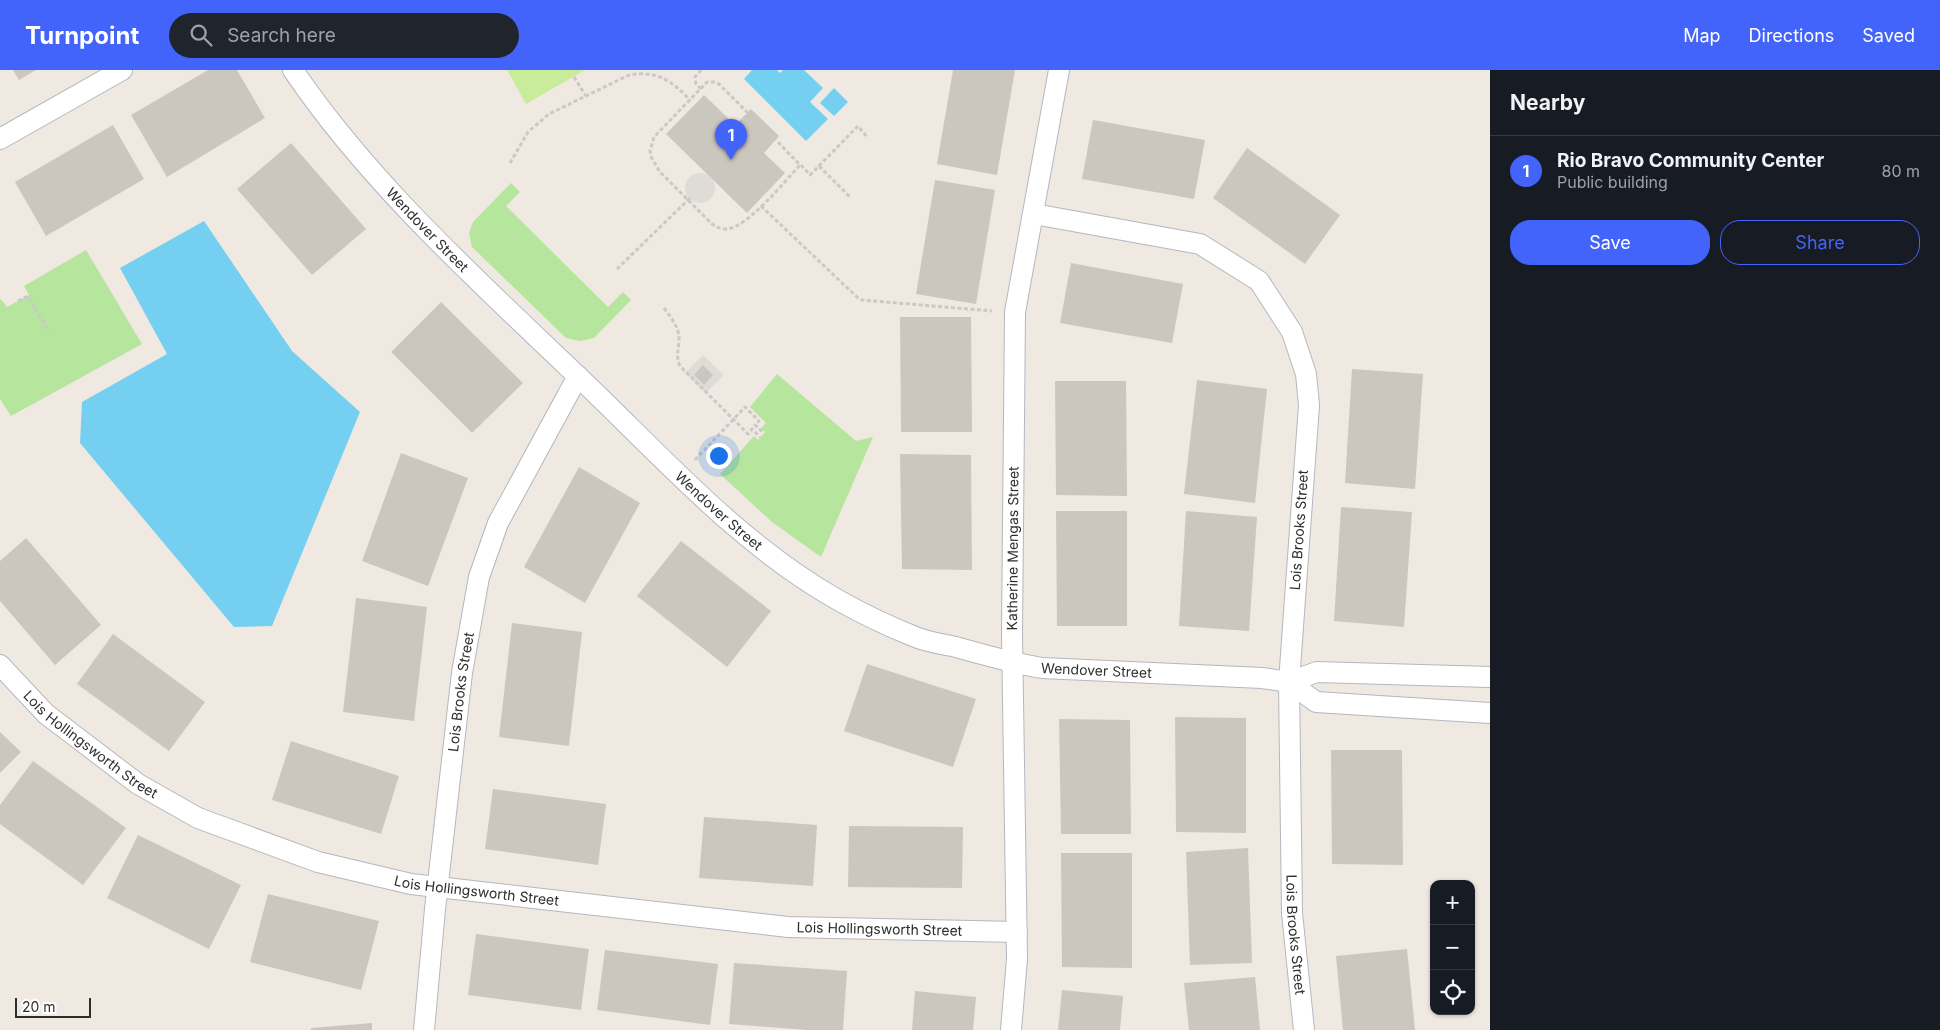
<!DOCTYPE html>
<meta charset="utf-8">
<style>
:root{--surface:#171b24;--page:#20242c;--text:#f1f3f6;--muted:#9ea1a6;--line:#363941;--accent:#4264fb}
body{margin:0;font-family:Inter,sans-serif;background:var(--page);color:var(--text)}
.controls{position:absolute;right:15px;bottom:15px;display:grid;overflow:hidden;border-radius:10px;box-shadow:0 1px 4px #0004}
.controls button{width:45px;height:45px;display:grid;place-items:center;padding:0;border:0;border-bottom:1px solid var(--line);background:var(--surface);color:var(--text);font:25px sans-serif}
.scale{position:absolute;left:15px;bottom:12px;width:76px;box-sizing:border-box;padding-left:5px;border:2px solid #2e2e2e;border-top:0;font-size:14px;line-height:18px;white-space:nowrap;color:#2e2e2e;-webkit-text-stroke:4px #fff;paint-order:stroke}
.you{position:absolute;left:718px;top:385px;width:18px;height:18px;margin:-12px;border:4px solid #fff;border-radius:50%;background:#1a73e8;box-shadow:0 0 0 8px #1a73e833}
.badge{display:grid;place-items:center;width:32px;height:32px;border-radius:50%;background:var(--accent);color:#fff;font-size:16px;font-weight:700}
.pin{position:absolute;translate:-50% -41px;filter:drop-shadow(0 1px 2px #0008)}
.pin::after{content:'';position:absolute;top:26px;width:18px;height:15px;background:inherit;clip-path:polygon(0 0,100% 0,50% 100%)}
.list{margin:0;padding:0;list-style:none}
h2{display:flex;justify-content:space-between;align-items:center;height:65px;margin:0;padding:0 20px;font-size:21px}
h2 small{font-size:16px;font-weight:400;color:var(--muted)}
.list li{display:grid;grid-template-columns:32px 1fr auto;gap:15px;align-items:center;box-sizing:border-box;height:70px;padding:0 20px;border-top:1px solid var(--line)}
.list b{display:block;font-size:19px;white-space:nowrap}
.list p{margin:0;font-size:16px;white-space:nowrap;color:var(--muted)}
.list em{font-size:16px;font-style:normal;color:var(--muted)}
.actions{display:flex;gap:10px;padding:15px 20px}
.actions a{flex:1;padding:11px 0;border:1px solid var(--accent);border-radius:20px;text-align:center;font-size:18px;color:var(--accent)}
.actions .main{background:var(--accent);color:#fff}
.icon{flex:none;width:28px;height:28px;fill:none;stroke:currentColor;stroke-width:2;stroke-linecap:round;stroke-linejoin:round}
.map{position:relative;flex:none;width:1490px;height:960px;overflow:hidden}
header{display:flex;align-items:center;gap:30px;box-sizing:border-box;height:70px;padding:0 25px;background:var(--accent);color:#fff}
header strong{font-size:24px}
nav{display:flex;gap:28px;margin-inline-start:auto;font-size:18px}
.search{width:350px;height:45px;background:var(--page);display:flex;align-items:center;gap:12px;box-sizing:border-box;padding:0 18px;border-radius:28px;color:var(--muted);font-size:19px}
main{display:flex}
aside{flex:1;background:var(--surface)}
.map>svg:first-child{display:block}
.green{fill:#b6e59e}
.pitch{fill:#c9ec9a}
.plaza{fill:#dfdcd8}
.water{fill:#75cff0}
.building{fill:#cbc7bf}
.lines{fill:none;stroke-linecap:round;stroke-linejoin:round}
.minor-casing{stroke:#b4b7c1;stroke-width:22}
.path{stroke:#c9c9c9;stroke-width:3;stroke-dasharray:4 2.5;stroke-linecap:butt}
.minor{stroke:#fff;stroke-width:20}
.labels{text-anchor:middle;stroke-width:4;stroke-linejoin:round;paint-order:stroke}
.street-label{font-size:14px;fill:#2e2e2e;stroke:#fff}
</style>
<header>
<strong>Turnpoint</strong>
<div class="search"><svg class="icon" aria-label="search" viewBox="0 0 24 24"><circle cx="10" cy="10" r="6"/><path d="M15 15l6 6"/></svg>Search here</div>
<nav><a>Map</a><a>Directions</a><a>Saved</a></nav>
</header>
<main>
<div class="map">
<svg width="1490" height="960" viewBox="0 0 1490 960">
<rect width="100%" height="100%" fill="#efe9e1"/>
<g class="green">
<polygon points="511,113 520,122 506,136 608,237 623,222 631,230 594,268 580,271 566,268 472,177 469,163 473,152"/>
<polygon points="86,180 142,274 11,346 0,329 0,230 1,229 7,237 29,225 24,216"/>
<polygon points="777,304 856,371 873,367 821,487 772,452 720,404 754,366 758,370 765,362 761,358 766,353 750,337"/>
</g>
<polygon class="pitch" points="507,0 585,0 526,34"/>
<g class="plaza">
<circle cx="700" cy="118" r="15"/>
<polygon points="703,285 724,305 706,323 685,303"/>
</g>
<g class="water">
<polygon points="752,0 777,0 780,3 783,0 804,0 823,18 810,32 828,49 806,71 744,9"/>
<polygon points="834,18 848,32 834,46 820,33"/>
<polygon points="204,151 292,281 360,342 272,556 234,557 80,373 82,332 167,284 120,198"/>
</g>
<g class="building">
<polygon points="13,0 36,0 19,10"/>
<polygon points="208,0 237,0 265,48 167,107 131,45"/>
<polygon points="953,0 1015,0 997,105 937,94"/>
<polygon points="704,25 735,55 751,39 779,66 764,83 785,103 747,143 666,64"/>
<polygon points="1093,50 1205,70 1194,129 1082,109"/>
<polygon points="113,55 144,109 46,166 15,112"/>
<polygon points="291,73 366,159 312,205 237,119"/>
<polygon points="1247,78 1340,145 1305,194 1213,128"/>
<polygon points="935,110 995,120 976,234 916,224"/>
<polygon points="1071,193 1183,214 1172,273 1060,253"/>
<polygon points="441,232 523,313 472,363 391,282"/>
<polygon points="900,247 971,247 972,362 901,362"/>
<polygon points="703,295 713,305 704,315 694,305"/>
<polygon points="1352,299 1423,304 1415,419 1345,413"/>
<polygon points="1197,310 1267,319 1255,433 1184,424"/>
<polygon points="1055,311 1126,311 1127,426 1056,425"/>
<polygon points="401,383 468,408 428,516 362,491"/>
<polygon points="900,384 971,385 972,500 902,499"/>
<polygon points="579,397 640,433 585,533 524,497"/>
<polygon points="1341,437 1412,442 1404,557 1334,551"/>
<polygon points="1056,441 1127,441 1127,556 1057,556"/>
<polygon points="1186,441 1257,447 1249,561 1179,556"/>
<polygon points="26,468 101,555 55,595 0,531 0,491"/>
<polygon points="681,471 771,541 727,597 637,526"/>
<polygon points="356,528 427,537 414,651 343,642"/>
<polygon points="512,553 582,562 569,676 499,667"/>
<polygon points="113,564 205,632 169,681 77,614"/>
<polygon points="867,594 976,629 953,697 844,661"/>
<polygon points="1175,647 1246,648 1246,763 1176,762"/>
<polygon points="1059,649 1130,650 1131,764 1061,764"/>
<polygon points="0,662 21,682 0,703"/>
<polygon points="291,671 399,706 381,764 272,730"/>
<polygon points="1331,680 1402,680 1403,795 1332,794"/>
<polygon points="33,691 126,758 83,815 0,754 0,735"/>
<polygon points="493,719 606,734 598,795 485,779"/>
<polygon points="704,747 817,755 813,816 699,808"/>
<polygon points="849,756 963,757 962,818 848,817"/>
<polygon points="138,765 241,815 209,879 107,828"/>
<polygon points="1248,778 1252,893 1190,895 1186,782"/>
<polygon points="1061,783 1132,783 1132,898 1062,897"/>
<polygon points="268,824 379,851 361,920 250,892"/>
<polygon points="476,864 589,879 581,940 468,925"/>
<polygon points="1407,879 1415,960 1343,960 1336,886"/>
<polygon points="605,880 718,894 710,955 597,940"/>
<polygon points="734,893 847,901 843,960 807,960 729,954"/>
<polygon points="1255,907 1260,960 1189,960 1184,913"/>
<polygon points="1062,920 1123,926 1120,960 1058,960"/>
<polygon points="915,921 976,927 973,960 912,960"/>
<polygon points="372,953 372,960 311,960 311,958"/>
</g>
<g class="lines">
<defs>
<g id="minor">
<path id="s1" d="M293,0c79,117 193,218 295,316 79,76 153,159 250,214 23,13 50,26 75,36 13,6 29,8 43,11 28,8 56,16 86,21l220,10 27,4 28,-10 173,5"/>
<polyline points="0,69 122,0"/>
<path id="s2" d="M1034,144l166,30 59,37 33,51 14,42 3,31 -20,277 3,231 12,117"/>
<path id="s3" d="M0,595l46,49 92,70 60,34 120,44 93,22 377,43 229,5"/>
<polyline points="1289,612 1316,632 1490,643"/>
<path id="s4" d="M424,960l11,-121 27,-236 17,-96 19,-54 80,-147"/>
<path id="s5" d="M1011,960l6,-71 -5,-325 3,-322 44,-242"/>
</g>
</defs>
<use href="#minor" class="minor-casing"/>
<g class="path">
<polyline points="574,7 586,26"/>
<polyline points="701,19 696,14 695,7 701,0"/>
<path d="M748,43l-29,-29 -5,-2h-7l-53,55 -4,14 2,8 8,13 52,52c4,3 9,5 15,5 21,-2 58,-48 73,-64l-24,-25"/>
<path d="M510,93l18,-31 21,-18 80,-39c28,-5 43,6 61,25"/>
<polyline points="801,95 810,105 858,56 868,68"/>
<polyline points="819,96 851,128"/>
<polyline points="761,136 858,228 862,230 992,241"/>
<polyline points="617,199 690,128"/>
<polyline points="18,231 28,226 49,262"/>
<path d="M664,238c8,11 16,20 15,34 -1,9 -3,15 1,24l68,68 4,-5 8,8"/>
<polyline points="695,390 745,337 759,351 755,355 764,363"/>
</g>
<use href="#minor" class="minor"/>
</g>
<g class="labels">
<g class="street-label">
<text dy="5" stroke="none"><textPath href="#s1" startOffset="209">Wendover Street</textPath></text>
<text dy="5" stroke="none"><textPath href="#s1" startOffset="614">Wendover Street</textPath></text>
<text transform="translate(1299 460) rotate(-86)" y="5">Lois Brooks Street</text>
<text dy="5" stroke="none"><textPath href="#s5" startOffset="482">Katherine Mengas Street</textPath></text>
<text dy="5" stroke="none"><textPath href="#s1" startOffset="1034">Wendover Street</textPath></text>
<text dy="5" stroke="none"><textPath href="#s4" startOffset="340">Lois Brooks Street</textPath></text>
<text dy="5" stroke="none"><textPath href="#s3" startOffset="121">Lois Hollingsworth Street</textPath></text>
<text dy="5" stroke="none"><textPath href="#s3" startOffset="541">Lois Hollingsworth Street</textPath></text>
<text dy="5" stroke="none"><textPath href="#s3" startOffset="946">Lois Hollingsworth Street</textPath></text>
<text dy="5" stroke="none"><textPath href="#s2" startOffset="905">Lois Brooks Street</textPath></text>
</g>
</g>
</svg>
<div class="controls">
<button>+</button>
<button>−</button>
<button><svg class="icon" aria-label="locate" viewBox="0 0 24 24"><circle cx="12" cy="12" r="6"/><path d="M12 2v4M12 18v4M2 12h4M18 12h4"/></svg></button>
</div>
<div class="scale">20 m</div>
<div class="you"></div>
<div class="pin badge" style="left:731px;top:90px">1</div>
</div>
<aside>
<h2>Nearby<small></small></h2>
<ul class="list">
<li><span class="badge">1</span><div><b>Rio Bravo Community Center</b><p>Public building</p></div><em>80 m</em></li>
</ul>
<div class="actions"><a class="main">Save</a><a>Share</a></div>
</aside>
</main>
